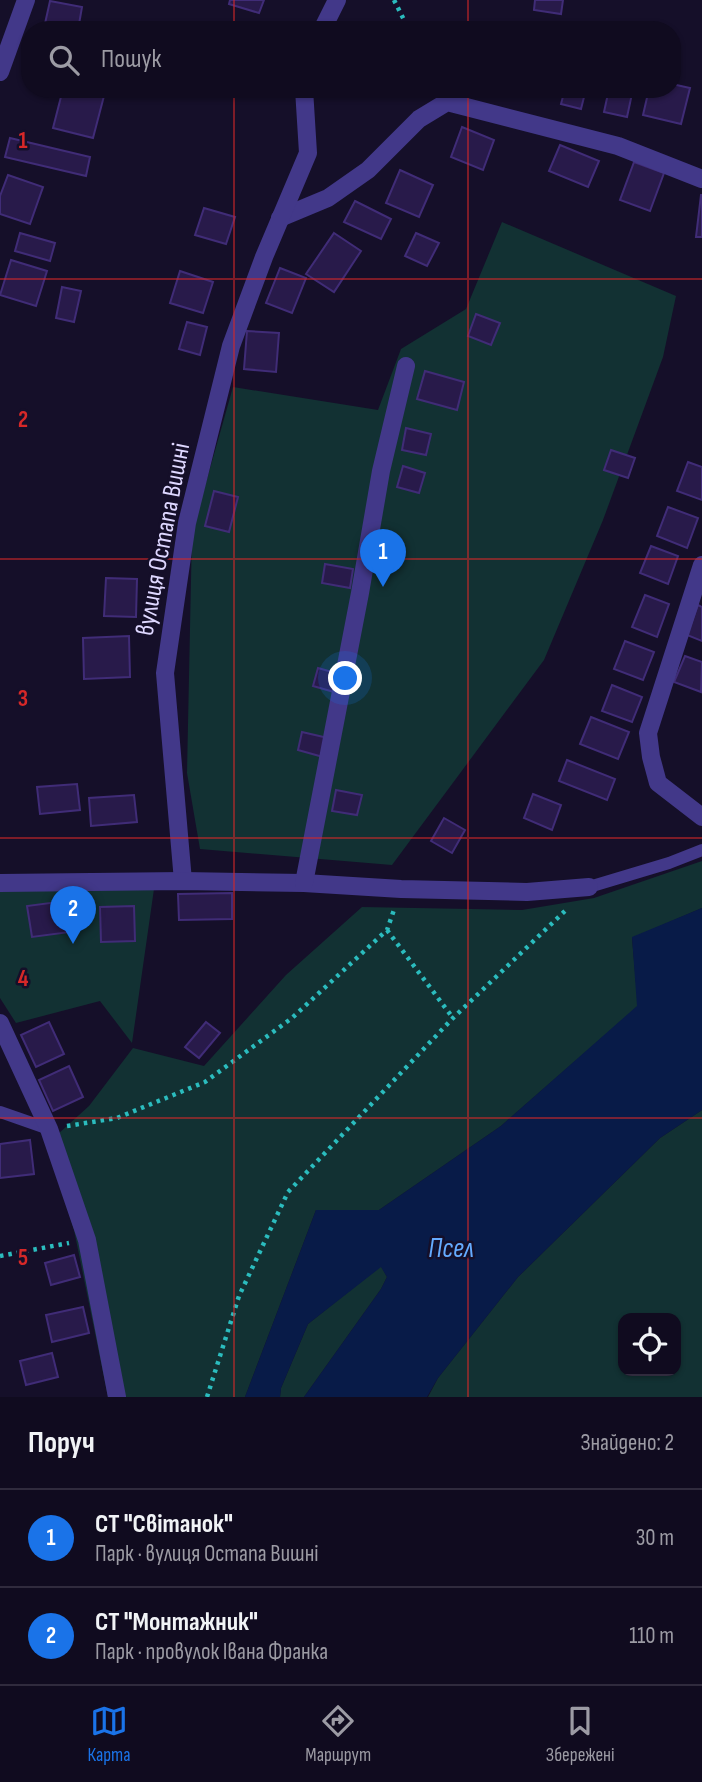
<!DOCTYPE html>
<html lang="uk">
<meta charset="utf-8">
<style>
:root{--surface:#100b1f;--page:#191428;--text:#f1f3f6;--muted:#9c9ba4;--line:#302b3d;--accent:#1a73e8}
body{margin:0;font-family:"Sofia Sans Condensed",sans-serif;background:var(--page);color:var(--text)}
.controls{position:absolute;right:21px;bottom:21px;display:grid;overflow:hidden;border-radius:14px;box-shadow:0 2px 5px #0004}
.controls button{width:63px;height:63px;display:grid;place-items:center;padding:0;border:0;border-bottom:2px solid var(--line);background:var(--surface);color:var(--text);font:35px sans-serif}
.you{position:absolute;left:346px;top:679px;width:24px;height:24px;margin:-18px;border:5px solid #fff;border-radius:50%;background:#1a73e8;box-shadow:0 0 0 10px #1a73e833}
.badge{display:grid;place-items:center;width:46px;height:46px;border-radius:50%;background:var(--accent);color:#fff;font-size:23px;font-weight:700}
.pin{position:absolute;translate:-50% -58px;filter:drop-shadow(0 2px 4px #0008)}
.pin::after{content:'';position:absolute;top:37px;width:24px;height:21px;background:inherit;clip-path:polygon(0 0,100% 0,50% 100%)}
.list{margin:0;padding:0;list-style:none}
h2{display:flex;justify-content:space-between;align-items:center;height:91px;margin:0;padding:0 28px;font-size:30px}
h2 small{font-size:23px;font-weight:400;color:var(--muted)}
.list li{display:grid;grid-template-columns:46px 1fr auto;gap:21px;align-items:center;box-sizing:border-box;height:98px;padding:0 28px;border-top:2px solid var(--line)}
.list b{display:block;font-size:26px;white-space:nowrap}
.list p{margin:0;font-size:23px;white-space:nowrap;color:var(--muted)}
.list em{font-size:23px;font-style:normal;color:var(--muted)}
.icon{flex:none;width:38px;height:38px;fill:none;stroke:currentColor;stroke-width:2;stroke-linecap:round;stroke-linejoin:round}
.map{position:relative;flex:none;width:702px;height:1397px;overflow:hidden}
.search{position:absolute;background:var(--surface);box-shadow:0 2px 5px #0004;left:21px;right:21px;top:21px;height:77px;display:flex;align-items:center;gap:18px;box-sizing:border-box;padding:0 24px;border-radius:28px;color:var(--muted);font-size:26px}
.sheet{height:287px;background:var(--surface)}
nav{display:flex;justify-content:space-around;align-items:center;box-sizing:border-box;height:98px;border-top:2px solid var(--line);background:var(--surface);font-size:19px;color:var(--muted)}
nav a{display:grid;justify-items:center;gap:4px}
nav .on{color:var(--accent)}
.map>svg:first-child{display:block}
.green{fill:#123133;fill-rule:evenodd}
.water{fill:#081b48}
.building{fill:#281a4a;stroke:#402c77;stroke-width:2}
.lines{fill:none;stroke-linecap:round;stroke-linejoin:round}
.path{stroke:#2bbcbe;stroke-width:4.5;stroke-dasharray:3.5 5;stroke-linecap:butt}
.service{stroke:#423889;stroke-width:12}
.minor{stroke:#423889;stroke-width:18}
.grid{fill:none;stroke:#d62828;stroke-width:2;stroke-opacity:0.55}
.labels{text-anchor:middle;stroke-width:5;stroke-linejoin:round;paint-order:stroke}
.street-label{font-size:26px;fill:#ded7ff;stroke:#150f29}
.water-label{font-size:28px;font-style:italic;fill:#65abff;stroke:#150f29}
.grid-label{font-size:23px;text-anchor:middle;font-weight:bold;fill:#d62828;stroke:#150f29;stroke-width:5;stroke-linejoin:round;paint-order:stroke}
</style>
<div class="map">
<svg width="702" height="1397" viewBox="0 0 702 1397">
<rect width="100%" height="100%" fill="#150f29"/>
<g class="green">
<polygon points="502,222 676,296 663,357 603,520 544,660 392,865 200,849 187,773 192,532 233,387 378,410 401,349 466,309"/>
<polygon points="702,861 702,908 632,938 638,1006 501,1126 379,1210 316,1210 245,1397 108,1397 74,1230 47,1144 89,1106 133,1048 204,1066 286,975 362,907 522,910 594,898"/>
<polygon points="0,889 154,889 132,1043 100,1001 16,1023 0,998"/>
<path d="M702,1110v287h-274l10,-19 80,-101 142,-139zM623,1318h53v53h-53z"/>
<polygon points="381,1266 387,1277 381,1289 304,1397 280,1397 281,1388 308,1324"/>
</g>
<polygon class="water" points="702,908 702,1110 660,1138 518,1277 438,1378 427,1397 304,1397 381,1289 387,1277 381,1267 308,1324 281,1388 280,1397 245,1397 316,1210 379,1210 501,1126 637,1006 632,937"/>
<g class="building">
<polygon points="230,0 264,0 259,13 229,4"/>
<polygon points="535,0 563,0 561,14 534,10"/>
<polygon points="50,1 82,7 78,30 44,28"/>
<polygon points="672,84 690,88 681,124 643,115 649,89 672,89"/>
<polygon points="63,89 80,89 104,96 93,138 53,128"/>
<polygon points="565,89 586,89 581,109 561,104"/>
<polygon points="609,89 633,89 627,117 604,112"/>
<polygon points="462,127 494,140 483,170 451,157"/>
<polygon points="10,138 90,157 86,176 5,157"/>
<polygon points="560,145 599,161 588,187 549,171"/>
<polygon points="634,162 664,173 650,211 620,200"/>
<polygon points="400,170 433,185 419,217 386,203"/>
<polygon points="8,175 43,187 30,224 0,214 0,196"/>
<polygon points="701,195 702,195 702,237 696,237"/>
<polygon points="355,201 391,219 381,239 344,222"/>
<polygon points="204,208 235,217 226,244 195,235"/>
<polygon points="20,233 55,243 50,261 15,251"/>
<polygon points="334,233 361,251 334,292 306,274"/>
<polygon points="416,233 439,243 427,266 405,256"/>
<polygon points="11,260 47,271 36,306 0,295"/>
<polygon points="280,268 306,278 292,313 266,303"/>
<polygon points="180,271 213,282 203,313 170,303"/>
<polygon points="62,287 81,291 74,322 56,318"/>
<polygon points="476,314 500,323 491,345 468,336"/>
<polygon points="187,322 207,327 200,355 179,349"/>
<polygon points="247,331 279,333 276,372 244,369"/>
<polygon points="425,371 464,382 457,410 417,399"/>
<polygon points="406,428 431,434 426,455 402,450"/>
<polygon points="611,450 635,458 628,478 604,470"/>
<polygon points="688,462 702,467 702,500 677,491"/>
<polygon points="403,466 425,473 419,493 397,487"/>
<polygon points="214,491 238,497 229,532 205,526"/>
<polygon points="668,507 698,518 687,548 657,536"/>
<polygon points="651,546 678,556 668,584 640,573"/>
<polygon points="325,564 353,569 350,588 322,583"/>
<polygon points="106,578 137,579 136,617 104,616"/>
<polygon points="645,595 669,604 657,637 632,627"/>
<polygon points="698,605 702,607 702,641 687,635"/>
<polygon points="129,636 130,677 84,679 83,638"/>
<polygon points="625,641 654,652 643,680 614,669"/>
<polygon points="685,656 702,662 701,692 674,682"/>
<polygon points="318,668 339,674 334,692 313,686"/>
<polygon points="612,685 642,697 632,722 602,711"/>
<polygon points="591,717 629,732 618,759 580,744"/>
<polygon points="302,732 328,738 323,757 298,750"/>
<polygon points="567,760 615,779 607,800 559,781"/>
<polygon points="77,784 80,810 40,814 37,787"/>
<polygon points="336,790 362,795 357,815 332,811"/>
<polygon points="533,794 561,805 552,830 524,818"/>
<polygon points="134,795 137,822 91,826 89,798"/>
<polygon points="444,818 465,830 452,853 431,841"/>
<polygon points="232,893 232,919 179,920 178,894"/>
<polygon points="65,901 70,932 32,937 27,906"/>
<polygon points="134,906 135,941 101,942 100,907"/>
<polygon points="49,1022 64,1054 36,1067 21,1035"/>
<polygon points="206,1022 220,1033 199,1058 185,1047"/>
<polygon points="69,1066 83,1097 53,1111 39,1080"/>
<polygon points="30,1140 34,1174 0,1178 0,1144"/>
<polygon points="74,1255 80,1277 51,1285 45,1263"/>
<polygon points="83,1307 89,1333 52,1342 46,1315"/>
<polygon points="52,1353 58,1377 26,1385 20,1361"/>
</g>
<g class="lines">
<g class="path">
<polyline points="394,0 409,30"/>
<polyline points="387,930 453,1018"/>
<polyline points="67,1126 117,1118 205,1082 292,1018 387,930 395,907"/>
<polyline points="0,1256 69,1243"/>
<polyline points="207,1397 239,1296 288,1192 453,1018 567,909"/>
</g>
<g class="service">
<polyline points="589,887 669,863 702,850"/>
<polyline points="0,1112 49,1129"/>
</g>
<g class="minor">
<polyline points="322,30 337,0"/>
<polyline points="0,72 26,0"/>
<polyline points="280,218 328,198 368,170 419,119 447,102 618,146 702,179"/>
<polyline points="702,565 648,733 651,757 658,783 702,817"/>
<polyline points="183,881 165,673 187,523 231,346 264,257 308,153 304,89"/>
<polyline points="0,883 183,881 304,883 401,889 527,892 589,887"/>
<polyline points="304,883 360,593 381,471 406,366"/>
<polyline points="0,1023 49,1129 87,1240 117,1397"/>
</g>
</g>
<path class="grid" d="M234,0v30M468,0v30M234,89v1308M468,89v1308M0,279h702M0,559h702M0,838h702M0,1118h702"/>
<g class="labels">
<g class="street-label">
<text transform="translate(162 539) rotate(-79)" y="9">вулиця Остапа Вишні</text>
</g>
<g class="water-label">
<text x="451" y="1257">Псел</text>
</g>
</g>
<g class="grid-label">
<text x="23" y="148">1</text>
<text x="23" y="427">2</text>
<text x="23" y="706">3</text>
<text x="23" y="986">4</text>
<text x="23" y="1265">5</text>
</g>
</svg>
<div class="controls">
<button><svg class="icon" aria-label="locate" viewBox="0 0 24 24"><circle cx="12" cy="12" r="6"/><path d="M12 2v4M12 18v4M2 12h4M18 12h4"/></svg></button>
</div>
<div class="you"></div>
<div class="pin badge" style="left:383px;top:587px">1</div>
<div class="pin badge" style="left:73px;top:944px">2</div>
<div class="search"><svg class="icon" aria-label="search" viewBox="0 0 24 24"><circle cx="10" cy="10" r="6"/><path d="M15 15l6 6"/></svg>Пошук</div>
</div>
<section class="sheet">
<h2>Поруч<small>Знайдено: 2</small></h2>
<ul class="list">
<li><span class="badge">1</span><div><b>СТ &quot;Світанок&quot;</b><p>Парк · вулиця Остапа Вишні</p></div><em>30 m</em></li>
<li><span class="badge">2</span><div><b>СТ &quot;Монтажник&quot;</b><p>Парк · провулок Івана Франка</p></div><em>110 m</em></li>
</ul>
</section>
<nav>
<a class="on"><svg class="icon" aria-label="map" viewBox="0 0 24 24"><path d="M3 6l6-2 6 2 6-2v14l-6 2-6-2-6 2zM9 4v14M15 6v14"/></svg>Карта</a>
<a><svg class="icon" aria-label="directions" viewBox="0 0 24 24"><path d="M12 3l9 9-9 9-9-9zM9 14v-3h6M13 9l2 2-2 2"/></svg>Маршрут</a>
<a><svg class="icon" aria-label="saved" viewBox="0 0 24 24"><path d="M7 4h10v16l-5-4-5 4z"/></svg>Збережені</a>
</nav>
